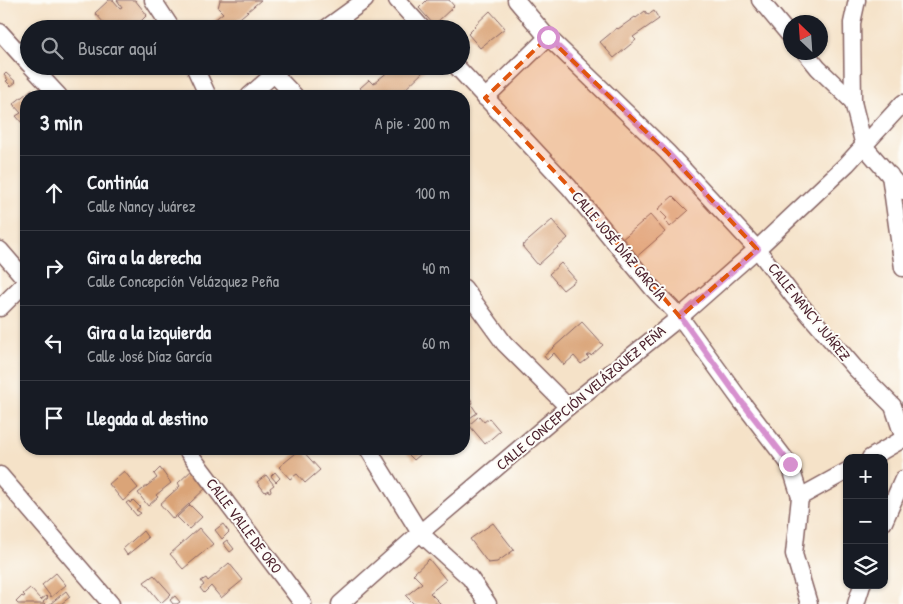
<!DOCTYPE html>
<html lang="es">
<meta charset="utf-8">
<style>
:root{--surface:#171b24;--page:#20242c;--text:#f1f3f6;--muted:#9ea1a6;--line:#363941}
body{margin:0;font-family:"Patrick Hand",sans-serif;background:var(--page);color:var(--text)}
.controls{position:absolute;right:15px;bottom:15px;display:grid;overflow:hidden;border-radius:10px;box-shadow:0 1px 4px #0004}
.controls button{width:45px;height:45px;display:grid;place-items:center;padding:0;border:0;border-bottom:1px solid var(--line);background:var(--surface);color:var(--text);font:25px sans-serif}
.compass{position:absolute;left:783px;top:15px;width:45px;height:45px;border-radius:50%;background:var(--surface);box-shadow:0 1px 4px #0004;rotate:335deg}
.stop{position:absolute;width:15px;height:15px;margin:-11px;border:4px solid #d690ce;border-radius:50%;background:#fff}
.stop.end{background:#d690ce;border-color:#fff;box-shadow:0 1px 5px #0008}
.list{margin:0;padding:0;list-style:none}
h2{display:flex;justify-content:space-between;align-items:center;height:65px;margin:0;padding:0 20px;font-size:21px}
h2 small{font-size:16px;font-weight:400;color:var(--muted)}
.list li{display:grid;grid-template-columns:32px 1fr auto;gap:15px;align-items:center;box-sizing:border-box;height:75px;padding:0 20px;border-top:1px solid var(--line)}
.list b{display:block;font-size:19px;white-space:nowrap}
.list p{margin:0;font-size:16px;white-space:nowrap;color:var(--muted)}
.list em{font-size:16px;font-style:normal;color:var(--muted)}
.icon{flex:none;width:28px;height:28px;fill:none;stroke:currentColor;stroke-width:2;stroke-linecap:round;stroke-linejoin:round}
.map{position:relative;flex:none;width:903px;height:604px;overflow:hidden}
.search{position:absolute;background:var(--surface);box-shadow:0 1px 4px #0004;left:20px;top:20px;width:450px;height:55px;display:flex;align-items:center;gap:12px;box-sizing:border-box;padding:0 18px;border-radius:28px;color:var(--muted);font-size:19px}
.panel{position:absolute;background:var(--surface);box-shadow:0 1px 4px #0004;left:20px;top:90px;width:450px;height:365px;border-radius:20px}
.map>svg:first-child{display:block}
.building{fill:#daa478}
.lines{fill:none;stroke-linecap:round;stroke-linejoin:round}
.street-casing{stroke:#866362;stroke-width:19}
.street{stroke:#fff;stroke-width:16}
.route{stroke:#d690ce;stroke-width:6}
.marked{fill:#e0560e;fill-opacity:0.2;stroke:#e0560e;stroke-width:4;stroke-dasharray:10 6;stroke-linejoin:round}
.labels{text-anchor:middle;stroke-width:4;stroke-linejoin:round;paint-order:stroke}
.street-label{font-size:15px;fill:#4a1f2b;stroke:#fdfcf7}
</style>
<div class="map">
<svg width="903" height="604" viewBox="0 0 903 604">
<rect width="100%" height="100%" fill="#fdfcf7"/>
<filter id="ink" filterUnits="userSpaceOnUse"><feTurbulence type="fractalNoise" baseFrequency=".02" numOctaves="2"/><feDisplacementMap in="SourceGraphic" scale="10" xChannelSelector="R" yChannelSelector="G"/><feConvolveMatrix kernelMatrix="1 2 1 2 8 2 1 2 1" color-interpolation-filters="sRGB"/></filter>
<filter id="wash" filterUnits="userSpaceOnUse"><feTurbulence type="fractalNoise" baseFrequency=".0096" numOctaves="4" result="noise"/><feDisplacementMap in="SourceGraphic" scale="20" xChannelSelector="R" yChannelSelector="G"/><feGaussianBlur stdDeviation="1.12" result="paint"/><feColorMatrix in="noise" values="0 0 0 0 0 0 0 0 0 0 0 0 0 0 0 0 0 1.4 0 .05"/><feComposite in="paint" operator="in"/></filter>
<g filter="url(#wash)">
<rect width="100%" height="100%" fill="#f5e2c8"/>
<g id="blocks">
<g class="building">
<polygon points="109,0 113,0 120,8 122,7 117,0 135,0 147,15 133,29 101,29 100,27 104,23 95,13"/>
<polygon points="220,0 261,0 227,29 203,29 223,13 218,8"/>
<polygon points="427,0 449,0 454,6 434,25 419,8"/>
<polygon points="490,11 505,28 480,48 468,34 475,27 474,26"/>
<polygon points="645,11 648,15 654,11 659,19 633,37 636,40 614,58 600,42 617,28 618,29 635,17 636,18"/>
<polygon points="395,66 410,66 413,71 418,66 426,66 427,68 398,96 368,96 360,88 369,80 373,84"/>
<polygon points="6,73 16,82 11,86 6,81 8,80 4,75"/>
<polygon points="32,89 39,96 26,96 26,122 23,124 16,116 21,113 13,104"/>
<polygon points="673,196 688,211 670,227 665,220 667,218 658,209"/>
<polygon points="650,215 665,232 634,259 620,241"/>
<polygon points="552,220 568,238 538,265 522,246"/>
<polygon points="561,263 576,280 563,290 549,274"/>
<polygon points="582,322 603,345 591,356 590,354 587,356 589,358 581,364 574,356 564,365 554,353 547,360 544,356"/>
<polygon points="464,391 468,400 470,398 473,403 471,404 477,413 464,422"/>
<polygon points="479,416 484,422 489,418 500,431 485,444 469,425"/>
<polygon points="301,449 320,470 305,483 297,474 290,479 279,467"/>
<polygon points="403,449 427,449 414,460"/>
<polygon points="160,468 171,483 156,495 158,497 148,506 138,493 157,478 154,474"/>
<polygon points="193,469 208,486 173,519 160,504 180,486 178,483"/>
<polygon points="124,471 138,488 123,501 109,484"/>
<polygon points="275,472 280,478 276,482 271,476"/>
<polygon points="266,475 274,485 270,488 271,491 269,492 268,490 265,492 257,482"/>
<polygon points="133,500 140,507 136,510 141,513 137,516 126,503 129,501 130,503"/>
<polygon points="190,505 202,517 189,529 177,517"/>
<polygon points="493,523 514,550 497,562 488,563 470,539"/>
<polygon points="223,524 229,532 222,539 215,530"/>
<polygon points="199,528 213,544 183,569 170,554"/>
<polygon points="143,531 148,538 127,555 123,549"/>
<polygon points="227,540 234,549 230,552 223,543"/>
<polygon points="429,559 446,580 430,593 441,604 414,604 406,596 422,583 413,574"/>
<polygon points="229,563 243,580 221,598 211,586 204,593 200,588 204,585 201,581 206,578 208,581"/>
<polygon points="56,573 66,585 51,597 42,585"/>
<polygon points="154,575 171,594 161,603 144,582"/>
<polygon points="30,588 41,600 46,596 48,598 43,602 45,604 18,604 16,602 22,596 23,597 25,596 23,594"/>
<polygon points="66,591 70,597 61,604 50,604"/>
<polygon points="175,596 180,602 177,604 173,604 170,600"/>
</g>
</g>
</g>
<g filter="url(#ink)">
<use href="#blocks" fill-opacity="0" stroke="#866362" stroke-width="1"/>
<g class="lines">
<defs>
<g id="street">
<polyline points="153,0 172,29"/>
<polyline points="397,0 423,29"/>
<polyline points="516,0 543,32 667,152 757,249 793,296 855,368 893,406 903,436"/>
<polyline points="760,0 790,36"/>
<polyline points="325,29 365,0"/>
<polyline points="0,32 29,64"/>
<polyline points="805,52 818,68 853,102 864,146 903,191"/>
<polyline points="31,66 59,96"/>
<polyline points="194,66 208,96"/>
<polyline points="456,66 569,187 653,289 680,317 741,401 790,465 800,497 794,554 809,604"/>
<polyline points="274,74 295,96"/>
<polyline points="249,96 283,66"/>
<polyline points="485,98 548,37"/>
<polyline points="853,102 852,23 857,0"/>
<polyline points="890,175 903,268"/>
<polyline points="0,250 26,280"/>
<polyline points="464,288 504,343 568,407"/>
<polyline points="0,308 26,282"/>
<polyline points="186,449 303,604"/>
<polyline points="368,449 420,533 470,578 488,604"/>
<polyline points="870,458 903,439"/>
<polyline points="0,475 111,604"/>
<polyline points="800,497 847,471"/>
<polyline points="884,522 903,479"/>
<polyline points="340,604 420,533 568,407 680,317 757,249 847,164 903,103"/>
<polyline points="856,604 862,585"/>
</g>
</defs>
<use href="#street" class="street-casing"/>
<use href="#street" class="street"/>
</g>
</g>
<g class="lines" filter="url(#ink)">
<polyline class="route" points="548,37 667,152 758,249 680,316 741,401 790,464"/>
</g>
<path class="marked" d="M548,37l119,115 90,97 -77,68 -111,-130 -84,-89z"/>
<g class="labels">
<g class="street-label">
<text transform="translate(619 246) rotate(50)" y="5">CALLE JOSÉ DÍAZ GARCÍA</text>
<text transform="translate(809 312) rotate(51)" y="5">CALLE NANCY JUÁREZ</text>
<text transform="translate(581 398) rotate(-40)" y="5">CALLE CONCEPCIÓN VELÁZQUEZ PEÑA</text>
<text transform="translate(244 526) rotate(53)" y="5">CALLE VALLE DE ORO</text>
</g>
</g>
</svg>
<div class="controls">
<button>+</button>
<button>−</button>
<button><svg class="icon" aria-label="layers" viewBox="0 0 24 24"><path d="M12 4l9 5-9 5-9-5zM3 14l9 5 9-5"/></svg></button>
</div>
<svg class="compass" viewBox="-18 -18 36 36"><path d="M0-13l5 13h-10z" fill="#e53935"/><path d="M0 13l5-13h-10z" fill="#9ea1a6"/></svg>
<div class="stop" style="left:548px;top:37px"></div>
<div class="stop end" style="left:790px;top:464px"></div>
<div class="search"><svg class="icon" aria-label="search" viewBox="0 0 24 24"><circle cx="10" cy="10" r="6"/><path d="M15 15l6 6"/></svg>Buscar aquí</div>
<section class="panel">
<h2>3 min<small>A pie · 200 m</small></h2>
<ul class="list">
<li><svg class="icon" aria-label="ahead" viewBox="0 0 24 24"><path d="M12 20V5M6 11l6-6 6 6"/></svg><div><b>Continúa</b><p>Calle Nancy Juárez</p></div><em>100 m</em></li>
<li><svg class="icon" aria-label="right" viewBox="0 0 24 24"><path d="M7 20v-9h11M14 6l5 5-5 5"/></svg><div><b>Gira a la derecha</b><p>Calle Concepción Velázquez Peña</p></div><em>40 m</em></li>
<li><svg class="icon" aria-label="left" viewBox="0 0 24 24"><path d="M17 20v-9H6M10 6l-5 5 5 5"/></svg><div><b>Gira a la izquierda</b><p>Calle José Díaz García</p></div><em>60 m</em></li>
<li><svg class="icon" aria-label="arrive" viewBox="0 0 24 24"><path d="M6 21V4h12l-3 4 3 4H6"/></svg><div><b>Llegada al destino</b></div></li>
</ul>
</section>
</div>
